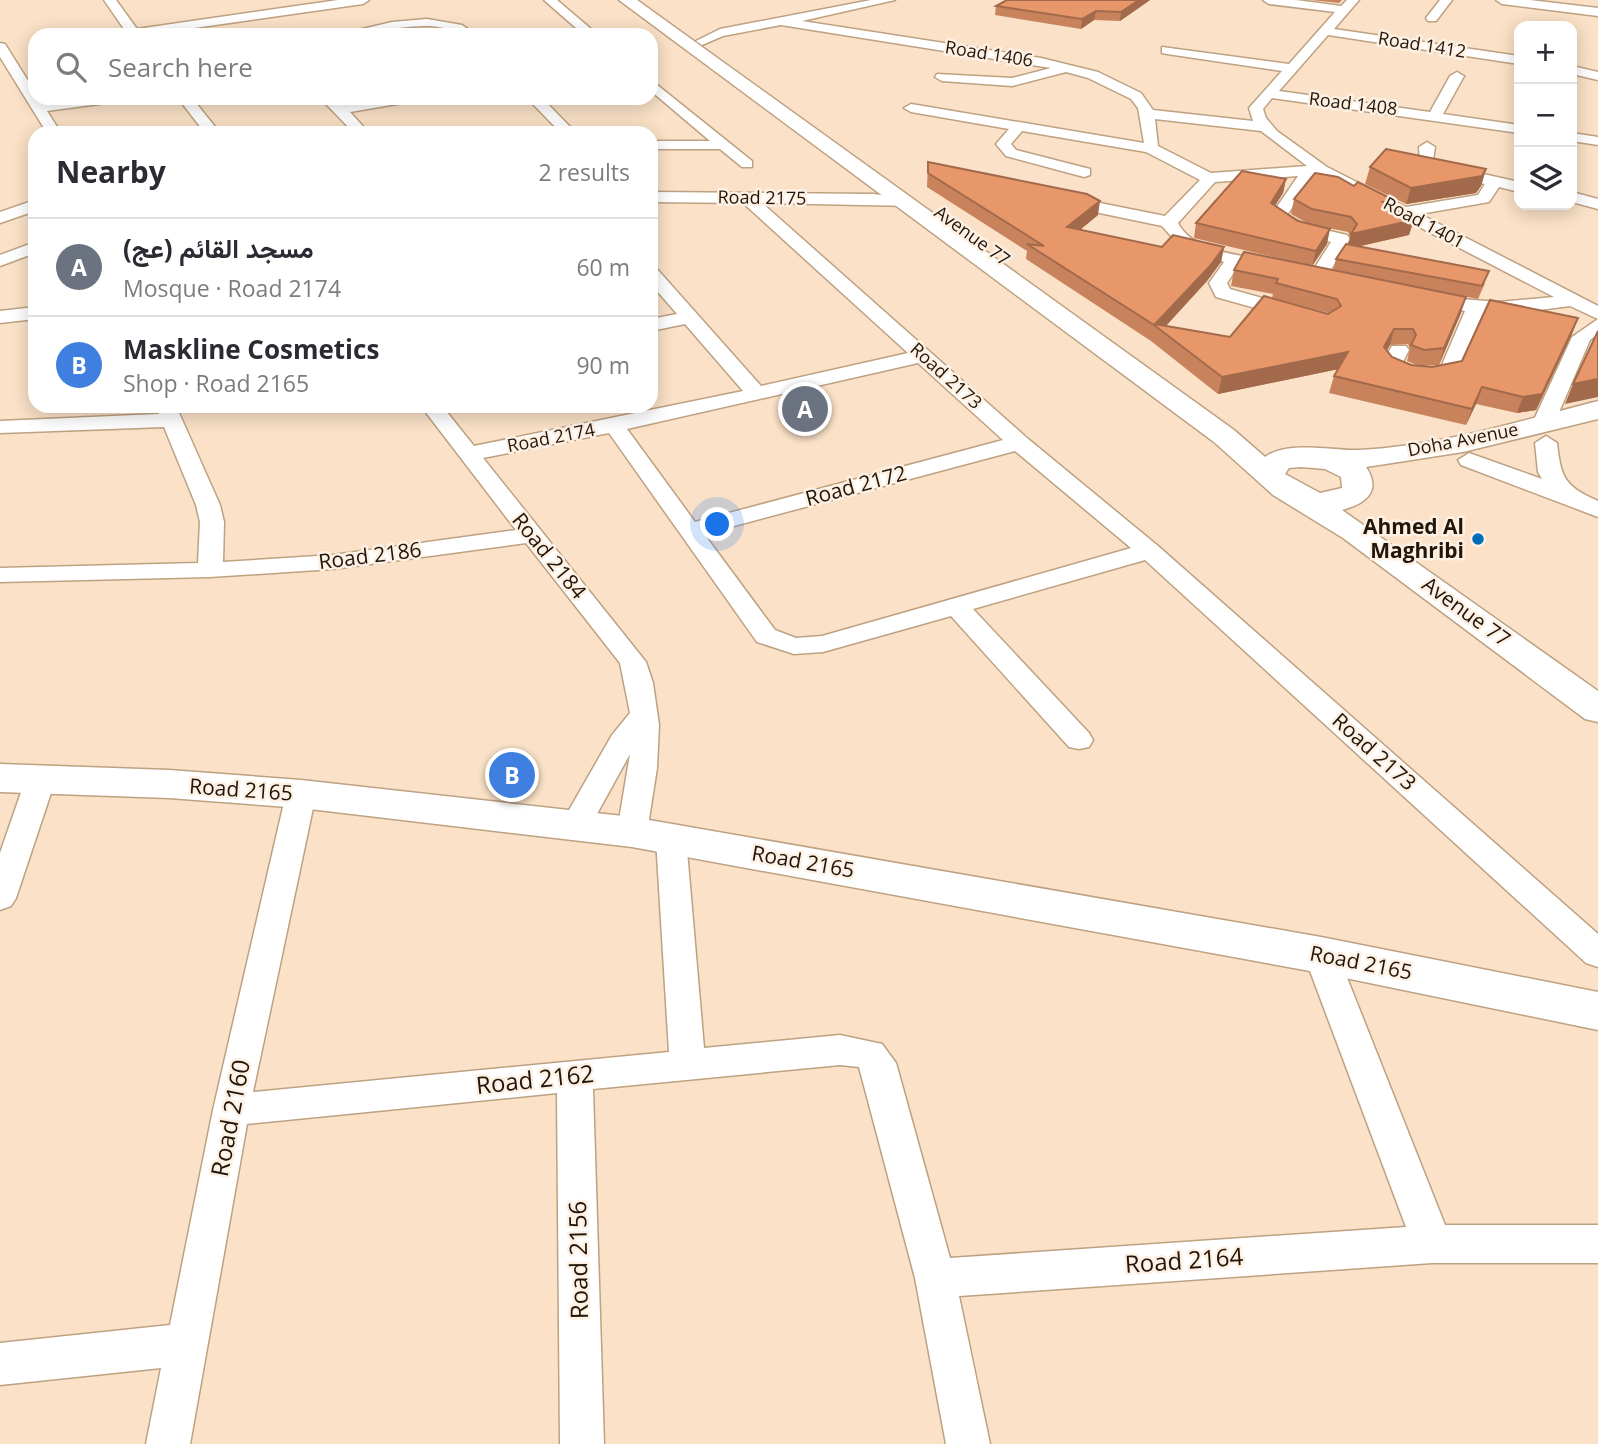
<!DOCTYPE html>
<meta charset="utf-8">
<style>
:root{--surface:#fff;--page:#f7f7f7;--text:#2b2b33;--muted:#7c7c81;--line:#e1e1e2;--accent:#111827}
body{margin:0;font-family:"Open Sans",Vazirmatn,sans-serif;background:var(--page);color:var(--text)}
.controls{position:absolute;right:21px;top:21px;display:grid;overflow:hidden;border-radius:14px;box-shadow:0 4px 18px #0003}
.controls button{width:63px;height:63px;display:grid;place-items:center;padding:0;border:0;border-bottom:2px solid var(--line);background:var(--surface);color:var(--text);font:35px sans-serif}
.you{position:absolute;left:718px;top:525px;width:24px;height:24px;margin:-18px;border:5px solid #fff;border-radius:50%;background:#1a73e8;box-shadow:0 0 0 10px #1a73e833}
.badge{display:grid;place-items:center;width:46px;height:46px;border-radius:50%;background:var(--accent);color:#fff;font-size:23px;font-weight:700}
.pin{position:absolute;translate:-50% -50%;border:4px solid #fff;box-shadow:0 2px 7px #0006}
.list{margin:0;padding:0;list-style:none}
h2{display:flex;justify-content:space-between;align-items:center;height:91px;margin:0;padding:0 28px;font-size:30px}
h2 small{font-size:23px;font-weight:400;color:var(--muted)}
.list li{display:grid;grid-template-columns:46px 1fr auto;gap:21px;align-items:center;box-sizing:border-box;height:98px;padding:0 28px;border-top:2px solid var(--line)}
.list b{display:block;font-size:26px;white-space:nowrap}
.list p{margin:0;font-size:23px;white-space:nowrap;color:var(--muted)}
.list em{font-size:23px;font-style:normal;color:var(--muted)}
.icon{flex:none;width:38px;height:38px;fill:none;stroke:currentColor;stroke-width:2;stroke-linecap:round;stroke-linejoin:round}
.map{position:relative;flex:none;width:1598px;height:1444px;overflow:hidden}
.search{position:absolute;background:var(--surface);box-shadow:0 4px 18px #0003;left:28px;top:28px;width:630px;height:77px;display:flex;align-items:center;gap:18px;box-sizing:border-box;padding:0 24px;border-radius:21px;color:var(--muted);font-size:26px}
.panel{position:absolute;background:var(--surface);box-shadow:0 4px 18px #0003;left:28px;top:126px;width:630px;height:287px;border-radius:21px}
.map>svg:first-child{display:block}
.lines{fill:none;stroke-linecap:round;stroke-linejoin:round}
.street-casing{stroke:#bea181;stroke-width:3}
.secondary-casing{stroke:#bea181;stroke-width:3}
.street{fill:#fff;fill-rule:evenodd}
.secondary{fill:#fff;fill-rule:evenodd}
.wall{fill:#c8825c;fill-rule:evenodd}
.shaded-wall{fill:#a26a4b}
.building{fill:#e8976b;stroke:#a26a4b;stroke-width:2}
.poi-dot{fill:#006db8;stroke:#fef1e4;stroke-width:2.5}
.labels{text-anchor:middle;stroke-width:5;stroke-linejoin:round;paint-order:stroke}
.far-street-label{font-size:18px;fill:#21160a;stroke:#fef1e4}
.street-label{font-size:21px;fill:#21160a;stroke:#fef1e4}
.poi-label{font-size:21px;font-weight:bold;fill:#21160a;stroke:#fef1e4;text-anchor:end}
.near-street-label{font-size:24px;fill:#21160a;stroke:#fef1e4}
</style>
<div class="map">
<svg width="1598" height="1444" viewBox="0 0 1598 1444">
<rect width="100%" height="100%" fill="#fae1c7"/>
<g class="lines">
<defs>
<g id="street">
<polygon points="104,0 116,0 137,29 338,0 369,0 363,4 145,35 128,35"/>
<polygon points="544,0 557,0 598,35 584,35"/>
<path d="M871,0h24l-93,21 239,37 57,14 43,21 12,17 100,11 -4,-13 33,-37 -115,-17 -5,-1v-6l127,17 46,-52 -66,-8 -6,-4h33l45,6 6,-6h12l-25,29 185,27v8l-191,-29 -49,56 151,21 20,-36 7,-4 7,4 -21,38 76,11v8l-247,-35 -9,11 3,9 11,13 50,36 79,40 72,-12 7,-11 -56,-13 -9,-6 -1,-18 8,-5 8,5 -2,13 6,4 80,18v10l-20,-5 -10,15 -69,12 178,92v13l-28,-13 -53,7h-34l-27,62c-24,8 -57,11 -74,-12l10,-17h14l3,4 -6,12 16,7 22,-2 24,-56 -44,-7 -2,-4 2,-4 78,6 55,-5 -235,-122h-4l-28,40 21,11 39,9 3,4 -25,40 -6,1 -9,-5 21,-33 -35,-8 -26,-17 28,-41 -83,6 -37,41c17,33 72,32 104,40l3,4 -9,5 -37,-7 -12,18 3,6 71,20 2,4 -2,4 -7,2 -78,-22 -7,-14 15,-21 -45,-17 -17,-19 -67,-14 -8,-5 8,-5 70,14 35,-36 -54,-28 -124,-21 -11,13 5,6 74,19v6l-6,2 -78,-21 -10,-12 13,-15 -98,-17 -7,-4 7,-4 233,39 -6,-35 -7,-9 -43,-21 -22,-6 -54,14 -70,-5 -7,-4 2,-3 75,4 39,-10 -270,-43 -58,11 -21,9 -6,-4 24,-12zM1155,119l106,12 46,35 -96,7 -53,-27z"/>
<polygon points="1440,0 1452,0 1436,21 1428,21 1426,18"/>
<polygon points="1496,0 1530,0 1598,8 1598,16 1502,4"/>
<path d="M427,19l35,6 14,10c-17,0 -30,-9 -47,-9 -31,-1 -61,9 -92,9l55,-13z"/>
<polygon points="0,43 5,44 35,92 35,98 42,103 83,98 121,98 114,102 47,111 61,133 47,133 0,57"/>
<polygon points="1572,66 1598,72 1598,80 1572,74"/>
<polygon points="651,80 752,161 752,167 742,167 720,149 651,149 651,141 710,141 651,91"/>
<polygon points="178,98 192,98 220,133 205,133"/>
<polygon points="324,98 336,98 343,105 384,98 416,98 409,102 350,112 369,133 354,133 325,103"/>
<polygon points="527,98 542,98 576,133 561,133"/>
<polygon points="1572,133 1598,137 1598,145 1572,141"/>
<path d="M651,192l223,2 39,6v6l-151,-3 265,235 131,108 440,388v33l-12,-4 -441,-403 -172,49 116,124 4,7 -4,7 -10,2 -10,-2 -118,-131 -128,36 -29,2 -37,-12 -148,-209 -126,25 163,204 7,21 6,42 -2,43 -10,64 -4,8 -11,3 -11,-3 -4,-8 13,-78 -43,78 -11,3 -11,-3 -4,-8 51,-89 18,-22 -10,-50 -94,-120 -193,26 -123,8 -210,5v-14l198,-5 2,-41 -4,-17 -32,-78 -164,6v-12l159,-7 -3,-8h20l44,99 4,17 -1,40 110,-7 183,-25 -95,-124h21l32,40 269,-55 -58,-67 -34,7v-12l26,-5 -26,-30v-16l6,1 104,117 147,-33 -165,-150 -92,-1zM918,363l85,77 -308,82 -68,-93zM1015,451l116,97 -309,88 -26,2 -21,-8 -71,-96z"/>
<polygon points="1572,192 1598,199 1598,209 1572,202"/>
<polygon points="35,200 35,211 0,223 0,212"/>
<polygon points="35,242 35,253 0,266 0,255"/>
<polygon points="35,307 35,319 0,323 0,311"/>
<polygon points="1598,319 1598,334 1590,340 1554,424 1551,429 1535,429 1532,424 1572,337"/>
<path d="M1546,436l11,7c4,36 8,43 41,58v16l-137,-52 -3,-5 11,-7 73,26 -4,-7 -3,-29z"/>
<polygon points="41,768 51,771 56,778 16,898 11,906 0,910 0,853 26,778 31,771"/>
<polygon points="301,784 311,787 316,794 253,1092 669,1052 656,839 660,831 671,828 682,831 686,839 704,1048 840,1035 882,1044 896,1063 950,1258 1406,1227 1304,955 1309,946 1321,942 1333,946 1338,955 1445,1225 1598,1225 1598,1263 1432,1263 959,1296 990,1444 946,1444 915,1278 859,1067 840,1065 593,1089 604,1444 560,1444 557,1093 247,1124 190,1444 146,1444 161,1368 0,1385 0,1343 170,1325 213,1110 286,794 291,787"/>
</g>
<g id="secondary">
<path d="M619,0h18l597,430 31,27c23,-17 67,-6 95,-7 81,-4 160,-29 238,-49v18l-135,33 -97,15c16,24 0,37 -24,43l256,181v31l-13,-3 -242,-181 -70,-43 -59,-53zM1301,467l24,2 16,8 1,11 -22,5 -35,-19 4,-6z"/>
<polygon points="0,764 169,770 301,780 632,817 1321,937 1598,992 1598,1030 1321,973 632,847 301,808 169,798 0,792"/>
</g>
</defs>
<use href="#street" class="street-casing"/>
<use href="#secondary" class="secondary-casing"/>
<use href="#street" class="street"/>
<use href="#secondary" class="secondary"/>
</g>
<g class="wall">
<polygon points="1150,0 1120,21 1094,20 1081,29 995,15 996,6"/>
<polygon points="1311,0 1342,0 1339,3"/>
<path d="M928,162l170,53 -18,15 82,17h62l-3,15 -14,19 -41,45 64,11 99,-24 -57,-15 1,-4 -42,-8 3,-16 72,-5 -112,-27 2,-15 90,-44 -3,14 -8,13 52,38 -15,22 21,4 3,-11 12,-15 2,-8 -2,-4 -39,-8 -18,-10 3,-15 98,8 17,28 -49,11 125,37 -7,16 -79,-15 62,29 -22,52 -18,1 11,1 30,-6 110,-27 -36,76 -19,3 -41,-9 -10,21 -137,-32 5,-17 4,-7 -120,25 -67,-53 -125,-82 1,-8 -100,-64zM1408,344l2,5 -3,12 12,5 -8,-1 -19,-8 -5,-7 3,-5z"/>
<polygon points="1370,167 1486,169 1481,186 1476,193 1406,204 1365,184"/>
</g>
<g class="shaded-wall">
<polygon points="1139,0 1150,0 1120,21 1121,12"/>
<polygon points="1096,11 1094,20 1081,29 1082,19"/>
<polygon points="1486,169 1481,186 1476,193 1406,204 1411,188"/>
<polygon points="1286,179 1283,193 1267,218 1271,203"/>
<polygon points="1394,200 1390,215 1383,202"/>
<polygon points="1100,201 1098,215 1065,242 1067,227"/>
<polygon points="1414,220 1409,235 1347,249 1351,234"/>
<polygon points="1330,229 1327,244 1312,266 1316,251"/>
<polygon points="1224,247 1221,262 1207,281 1161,331 1155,324"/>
<polygon points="1466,297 1461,313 1439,365 1444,348"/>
<polygon points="1578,318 1572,334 1536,410 1517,413 1523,397"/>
<polygon points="1394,329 1390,345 1379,363 1384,347"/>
<polygon points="1348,352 1344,368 1218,394 1222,377"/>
<polygon points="1598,379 1598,397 1565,404 1573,384"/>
<polygon points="1482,387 1476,404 1466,425 1472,409"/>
</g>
<g class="building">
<polygon points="1007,0 1139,0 1121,12 1096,11 1082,19 996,6"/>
<polygon points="1386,149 1486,169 1482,176 1411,188 1370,167"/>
<polygon points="928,162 1087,194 1100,201 1067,227 1162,247 1173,235 1224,247 1210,266 1155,324 1230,337 1264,296 1328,314 1341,306 1337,299 1276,283 1278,279 1234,270 1244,252 1466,297 1444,348 1424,350 1411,345 1416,335 1413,329 1394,329 1384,347 1392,357 1411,365 1432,367 1462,361 1490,300 1578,318 1542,394 1523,397 1482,387 1472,409 1334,376 1348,352 1222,377 1154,325 1027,244 1044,246 928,173"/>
<polygon points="1242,171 1286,179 1271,203 1298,221 1330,229 1316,251 1196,223"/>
<polygon points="1315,173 1338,177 1354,186 1358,182 1394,200 1383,202 1414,220 1351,234 1357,224 1351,217 1312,209 1294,199"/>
<polygon points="1346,244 1489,271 1482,286 1336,259"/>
<polygon points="1598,331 1598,379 1573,384"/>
</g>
<circle class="poi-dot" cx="1478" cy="539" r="7"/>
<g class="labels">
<g class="far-street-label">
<text transform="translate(1422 45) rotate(9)" y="6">Road 1412</text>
<text transform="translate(989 54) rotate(9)" y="6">Road 1406</text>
<text transform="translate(1353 104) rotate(7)" y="6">Road 1408</text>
<text transform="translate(762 198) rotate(1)" y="6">Road 2175</text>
<text transform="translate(1424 223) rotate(28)" y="6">Road 1401</text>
<text transform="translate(972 236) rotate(36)" y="6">Avenue 77</text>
<text transform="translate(946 376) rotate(42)" y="6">Road 2173</text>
<text transform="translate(551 438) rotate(-11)" y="6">Road 2174</text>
<text transform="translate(1463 440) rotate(-11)" y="6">Doha Avenue</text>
</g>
<g class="street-label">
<text transform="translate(856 486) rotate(-15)" y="7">Road 2172</text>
<text transform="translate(370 556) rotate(-7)" y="7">Road 2186</text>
<text transform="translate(549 556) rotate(51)" y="7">Road 2184</text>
<text transform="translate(1466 612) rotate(36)" y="7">Avenue 77</text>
<text transform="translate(1374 752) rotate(42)" y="7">Road 2173</text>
<text transform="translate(241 790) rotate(4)" y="7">Road 2165</text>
<text transform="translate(803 862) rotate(10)" y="7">Road 2165</text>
<text transform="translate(1361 963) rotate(11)" y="7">Road 2165</text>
</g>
<g class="poi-label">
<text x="1464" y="534">Ahmed Al<tspan x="1464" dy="24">Maghribi</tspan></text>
</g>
<g class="near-street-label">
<text transform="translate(535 1080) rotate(-6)" y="8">Road 2162</text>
<text transform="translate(231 1118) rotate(-79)" y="8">Road 2160</text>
<text transform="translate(579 1260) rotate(-91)" y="8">Road 2156</text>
<text transform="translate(1184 1261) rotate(-4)" y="8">Road 2164</text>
</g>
</g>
</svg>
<div class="controls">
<button>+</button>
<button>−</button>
<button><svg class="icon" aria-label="layers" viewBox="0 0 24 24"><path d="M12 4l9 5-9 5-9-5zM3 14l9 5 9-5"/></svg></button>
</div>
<div class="you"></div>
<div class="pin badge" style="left:805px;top:409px;background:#6b7280">A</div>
<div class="pin badge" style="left:512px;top:775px;background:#3f7fe0">B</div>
<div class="search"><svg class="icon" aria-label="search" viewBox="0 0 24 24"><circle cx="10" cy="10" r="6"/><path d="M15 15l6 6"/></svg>Search here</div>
<section class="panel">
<h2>Nearby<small>2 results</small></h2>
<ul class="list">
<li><span class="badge" style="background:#6b7280">A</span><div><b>مسجد القائم (عج)</b><p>Mosque · Road 2174</p></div><em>60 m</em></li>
<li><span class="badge" style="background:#3f7fe0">B</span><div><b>Maskline Cosmetics</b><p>Shop · Road 2165</p></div><em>90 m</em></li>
</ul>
</section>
</div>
